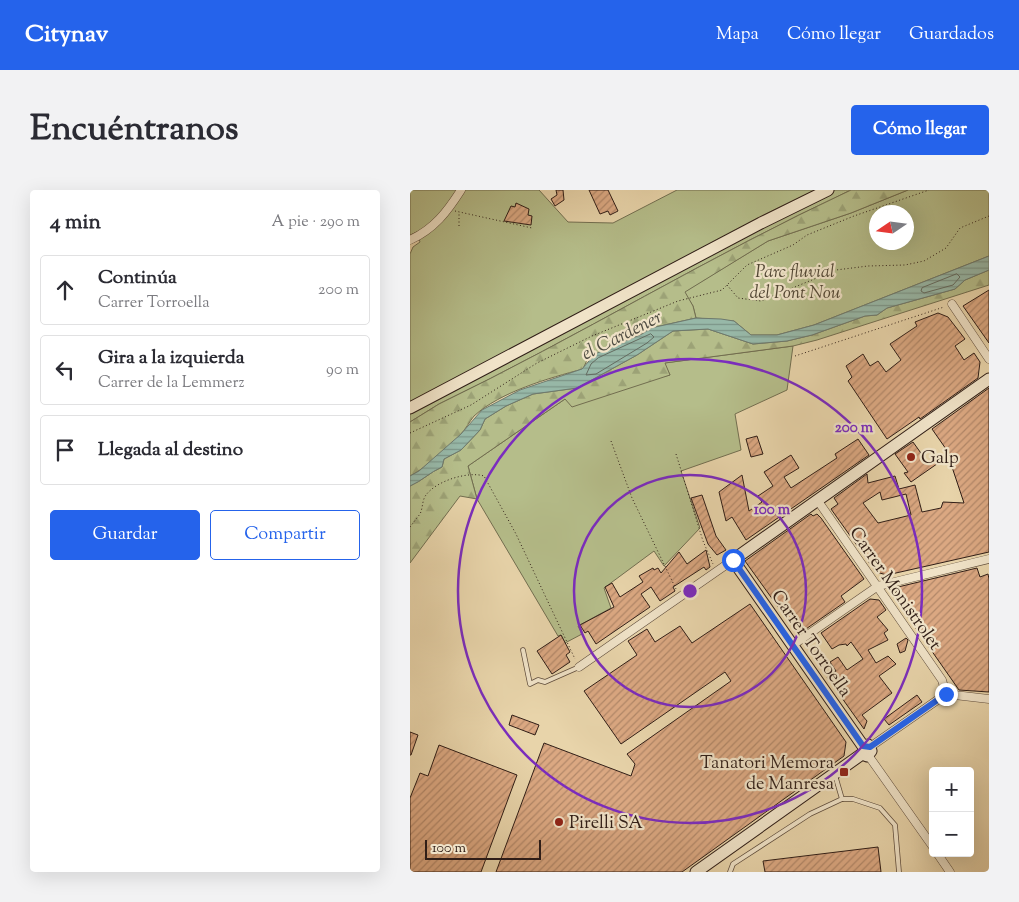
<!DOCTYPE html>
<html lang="es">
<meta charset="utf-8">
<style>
:root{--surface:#fff;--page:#f2f2f3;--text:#2b2b33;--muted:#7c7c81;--line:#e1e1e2;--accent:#2563eb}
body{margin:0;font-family:"Sorts Mill Goudy",serif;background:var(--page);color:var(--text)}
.controls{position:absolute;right:15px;bottom:15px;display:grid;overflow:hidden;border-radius:5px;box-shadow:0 5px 20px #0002}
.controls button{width:45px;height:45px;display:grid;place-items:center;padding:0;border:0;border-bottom:1px solid var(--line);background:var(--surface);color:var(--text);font:25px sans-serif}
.compass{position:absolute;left:459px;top:15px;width:45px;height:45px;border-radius:50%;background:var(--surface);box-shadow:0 5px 20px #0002;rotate:257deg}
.scale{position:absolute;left:15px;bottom:12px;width:116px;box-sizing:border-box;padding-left:5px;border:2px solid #301e17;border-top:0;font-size:14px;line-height:18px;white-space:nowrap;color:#301e17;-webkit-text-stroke:4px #f0e3c8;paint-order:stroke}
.stop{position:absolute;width:15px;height:15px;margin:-11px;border:4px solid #2563eb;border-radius:50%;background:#fff}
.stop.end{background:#2563eb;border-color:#fff;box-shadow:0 1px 5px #0008}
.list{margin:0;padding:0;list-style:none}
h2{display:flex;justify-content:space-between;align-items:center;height:65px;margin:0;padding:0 20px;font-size:21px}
h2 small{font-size:16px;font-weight:400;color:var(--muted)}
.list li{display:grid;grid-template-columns:32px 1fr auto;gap:15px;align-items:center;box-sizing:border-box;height:70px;margin:0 10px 10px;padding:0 10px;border:1px solid var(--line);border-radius:5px}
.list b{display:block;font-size:19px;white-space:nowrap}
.list p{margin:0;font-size:16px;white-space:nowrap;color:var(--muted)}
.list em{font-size:16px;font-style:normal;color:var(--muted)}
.actions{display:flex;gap:10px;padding:15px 20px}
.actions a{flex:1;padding:11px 0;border:1px solid var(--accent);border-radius:5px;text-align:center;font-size:18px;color:var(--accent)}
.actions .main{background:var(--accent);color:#fff}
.icon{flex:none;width:28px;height:28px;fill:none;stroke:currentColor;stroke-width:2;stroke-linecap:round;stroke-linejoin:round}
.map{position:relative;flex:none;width:579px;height:682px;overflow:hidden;border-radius:5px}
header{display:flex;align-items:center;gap:30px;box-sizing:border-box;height:70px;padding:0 25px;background:var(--accent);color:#fff}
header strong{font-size:24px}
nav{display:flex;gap:28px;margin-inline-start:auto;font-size:18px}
.intro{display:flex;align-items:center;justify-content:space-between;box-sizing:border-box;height:120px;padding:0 30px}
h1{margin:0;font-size:35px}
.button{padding:12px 22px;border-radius:5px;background:var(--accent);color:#fff;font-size:18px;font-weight:700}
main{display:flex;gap:30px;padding:0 30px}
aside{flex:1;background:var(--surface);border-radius:5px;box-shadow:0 5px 20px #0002}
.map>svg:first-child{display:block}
.green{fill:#b5bd8a;stroke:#726e50;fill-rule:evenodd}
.forest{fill:url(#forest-firs);stroke:#726e50}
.water{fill:url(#water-rules);stroke:#6e7a6e}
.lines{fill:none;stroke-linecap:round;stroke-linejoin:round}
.shore{stroke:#646b60;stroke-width:1}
.building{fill:url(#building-hatch);stroke:#301e17;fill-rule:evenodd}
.lane-casing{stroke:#5e4c3c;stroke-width:5.5}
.street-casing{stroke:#5e4c3c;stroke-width:9}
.secondary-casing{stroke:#301e17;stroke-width:13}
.path{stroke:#301e17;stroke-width:1;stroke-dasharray:1 2.5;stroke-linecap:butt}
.lane{stroke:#f0e3c8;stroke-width:4}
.street{stroke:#f0e3c8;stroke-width:8}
.secondary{stroke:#f0e3c8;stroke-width:11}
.route{stroke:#2563eb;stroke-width:6}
.ring{fill:none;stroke:#7b2cbf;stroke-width:2.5}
.poi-dot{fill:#8f2418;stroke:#f0e3c8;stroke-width:2}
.labels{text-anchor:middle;stroke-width:4.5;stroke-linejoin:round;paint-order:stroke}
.park-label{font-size:18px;font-style:italic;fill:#514634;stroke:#f0e3c8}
.poi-label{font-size:18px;fill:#301e17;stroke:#f0e3c8;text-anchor:start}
.street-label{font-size:18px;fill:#301e17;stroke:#f0e3c8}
.water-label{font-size:19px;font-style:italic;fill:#4f4c42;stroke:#f0e3c8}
.centre{fill:#7b2cbf;stroke:#f0e3c8;stroke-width:2.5}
.ring-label{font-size:15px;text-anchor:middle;font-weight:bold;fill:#7b2cbf;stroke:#f0e3c8;stroke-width:4.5;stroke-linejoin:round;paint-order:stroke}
</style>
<header>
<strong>Citynav</strong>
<nav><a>Mapa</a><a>Cómo llegar</a><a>Guardados</a></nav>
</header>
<div class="intro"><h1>Encuéntranos</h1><a class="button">Cómo llegar</a></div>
<main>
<aside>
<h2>4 min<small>A pie · 290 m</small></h2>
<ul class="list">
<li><svg class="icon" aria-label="ahead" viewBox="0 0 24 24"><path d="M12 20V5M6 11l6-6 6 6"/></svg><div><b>Continúa</b><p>Carrer Torroella</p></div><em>200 m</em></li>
<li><svg class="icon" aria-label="left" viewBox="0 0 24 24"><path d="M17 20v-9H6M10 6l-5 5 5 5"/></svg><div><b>Gira a la izquierda</b><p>Carrer de la Lemmerz</p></div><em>90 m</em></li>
<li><svg class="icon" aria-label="arrive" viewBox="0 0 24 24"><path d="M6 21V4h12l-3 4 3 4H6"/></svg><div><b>Llegada al destino</b></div></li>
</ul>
<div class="actions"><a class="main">Guardar</a><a>Compartir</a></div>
</aside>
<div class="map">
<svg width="579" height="682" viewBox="0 0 579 682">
<defs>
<pattern id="forest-firs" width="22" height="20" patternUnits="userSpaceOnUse" patternTransform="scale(1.25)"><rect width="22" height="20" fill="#b5bd8a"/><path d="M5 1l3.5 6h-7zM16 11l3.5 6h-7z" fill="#9ca276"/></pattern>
<pattern id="water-rules" width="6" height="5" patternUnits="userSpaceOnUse" patternTransform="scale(1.25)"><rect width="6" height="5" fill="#97b8a8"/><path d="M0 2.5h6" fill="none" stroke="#7c9588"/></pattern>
<pattern id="building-hatch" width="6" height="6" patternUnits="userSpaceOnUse" patternTransform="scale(1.25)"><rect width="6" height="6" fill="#dba882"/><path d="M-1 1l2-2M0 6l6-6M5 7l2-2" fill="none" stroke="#b28869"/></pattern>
</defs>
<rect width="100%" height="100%" fill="#e8d4aa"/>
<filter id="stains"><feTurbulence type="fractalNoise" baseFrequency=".004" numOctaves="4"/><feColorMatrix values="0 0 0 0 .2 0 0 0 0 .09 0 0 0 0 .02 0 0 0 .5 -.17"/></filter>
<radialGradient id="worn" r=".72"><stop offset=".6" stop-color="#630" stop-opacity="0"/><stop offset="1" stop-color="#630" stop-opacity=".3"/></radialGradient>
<g class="green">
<path d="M0,0h129l29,32 45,1 64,-33h174c-140,65 -273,147 -412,214l-29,18v-168l3,-7 7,-5 -3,-10 -7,3z"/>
<path d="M498,0h81v66l-175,69 -37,10h-26l-17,-14 -38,-3 -3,-12 -9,-14 84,-51 83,-28zM467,22h30v30h-30z"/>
<polygon points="383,156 377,200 325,224 331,260 271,281 290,338 254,376 244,361 194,398 201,418 168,436 172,444 155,453 151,445 148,446 67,309 58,276 155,209 260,185 254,173"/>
</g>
<g class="forest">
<path d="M441,0h57l-57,23 -83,28 -83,51 8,14 3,12 -45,10 -64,32 -4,9c-34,9 -83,23 -109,47 -5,6 -8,13 -14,19 -13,14 -33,32 -50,41v-54l29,-18c139,-67 272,-149 412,-214z"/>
<path d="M579,80v15l-172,55 -24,6 -128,17 5,12 -98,32 -7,-8 -97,67 9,33 -17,-3 -50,67v-77c12,-5 20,-14 32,-19l2,-8 17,-9 19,-20 5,-11 21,-13 27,-12 44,-6 60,-33 36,-24 35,-2 45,15 34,-3 25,-6 53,-19 12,-1 10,-7 68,-19 10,-9z"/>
</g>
<path class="water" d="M579,66v14l-24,10 -10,9 -68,19 -10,7 -12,1 -53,19 -25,6 -34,3 -45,-15 -35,2 -36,24 -60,33 -44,6 -27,12 -21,13 -5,11 -19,20 -17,9 -2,8c-12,5 -20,14 -32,19v-10l9,-5 42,-37 21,-24 38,-20 62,-21 13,-15 47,-20 9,-6 45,-10 25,1 13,2 17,14h26l37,-10z"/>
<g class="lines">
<g class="shore">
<polygon points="547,84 550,87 543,95 514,103 511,101 512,98"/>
<polygon points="241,144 244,147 237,153 186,184 176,185 181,174 188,168"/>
</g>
</g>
<g class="building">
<polygon points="146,0 153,0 154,10 145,16 141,9 147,5"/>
<polygon points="179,0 198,0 208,21 200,25 198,21 190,24"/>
<polygon points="106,13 119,19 118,25 122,26 121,35 94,31 101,16 105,17"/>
<polygon points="579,100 579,153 553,116"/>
<polygon points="528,123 538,127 555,149 545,156 554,170 564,163 570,172 568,188 510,229 509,227 477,249 438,191 442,187 436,176 453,164 460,176 468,171 476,182 491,170 480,154 507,136 505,132"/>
<path d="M579,198v164l-102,23 -11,-3 -45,-63 7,-5 -4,-6 33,-24 1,9 27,-7 4,13 16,-4 7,27 19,-4 2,-6 21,1 -18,-54 -14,-20zM470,302l2,8 24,-6 5,21 -33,8 -15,-20z"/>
<polygon points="347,246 353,264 341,267 336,249"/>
<polygon points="448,249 459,265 336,350 322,327 316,331 309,302 332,285 339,321 352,312 348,306 363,296 354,282 381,265 389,278 374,287 381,298 427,268 425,264"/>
<polygon points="503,252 518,273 534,269 501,292 494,283 498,282 485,264"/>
<polygon points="292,305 306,346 316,360 307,365 298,354 281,308"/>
<polygon points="401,324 403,326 407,324 411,328 454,389 431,406 435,412 393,441 384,439 335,371"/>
<polygon points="296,360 300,377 296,380 294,377 263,397 265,401 250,411 241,397 231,404 240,417 186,454 178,441 175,443 170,435 204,417 195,397 202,393 210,407 233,392 229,386 243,378 244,380 248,378 251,383 269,362 277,374"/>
<polygon points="567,378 570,387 578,384 579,389 579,502 549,500 484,407 488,397"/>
<polygon points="460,409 469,410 476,420 467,427 478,440 474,443 478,450 458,460 466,473 478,466 486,474 469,486 482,503 452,525 457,531 454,539 417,487 426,481 420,472 428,467 437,480 453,469 441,452 437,456 436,454 429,455 422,459 411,443"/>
<polygon points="340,414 436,552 434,566 272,682 86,682 134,553 221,586 225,574 217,564 321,491 315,482 211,554 174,501 227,465 218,451 237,439 245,452 270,436 282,453"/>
<polygon points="151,445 160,462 156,465 160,472 142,484 127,461"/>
<polygon points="496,448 498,450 495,461 490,463 487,454"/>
<polygon points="507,505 512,512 479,535 474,529"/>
<polygon points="102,525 129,535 125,545 99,535"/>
<polygon points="0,542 8,545 1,565 0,565"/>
<polygon points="29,555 107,585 71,682 0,682 0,608 10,583 18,586"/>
<polygon points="468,657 471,682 355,682 353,671"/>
</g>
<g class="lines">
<defs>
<g id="lane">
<polyline points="113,460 120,494 128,490 135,492 169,477"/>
<polyline points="425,585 432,609"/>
<polyline points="320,682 323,674 400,624 432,609 443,609 470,618 485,635 489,682"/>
</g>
<g id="street">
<path d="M0,50c24,-11 37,-28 51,-50"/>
<polyline points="542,114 579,169"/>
<polyline points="408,311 532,490 536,504"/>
<polyline points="383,455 468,396 579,369"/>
<polyline points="169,477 323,370"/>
<polyline points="460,557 536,504 579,509"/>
<polyline points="458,565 523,657"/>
<polyline points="527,663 540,682"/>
</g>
<g id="secondary">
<polyline points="0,218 351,33 418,0"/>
<polyline points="453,556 323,370 579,189"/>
<polyline points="452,564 457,566 461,561 458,555 453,556"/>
<polyline points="286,682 452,564"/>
</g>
</defs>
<use href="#lane" class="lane-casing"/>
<use href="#street" class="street-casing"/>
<use href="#secondary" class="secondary-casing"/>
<g class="path">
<polyline points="45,21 122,38"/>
<polyline points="49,36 49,24"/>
<polyline points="317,95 328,108 351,111 426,80 458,76 495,75 514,71 536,58 550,38 579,26"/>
<polyline points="385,166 534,117"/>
<polyline points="0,243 61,215 127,173 182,146 268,111 312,100 337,75 383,55 397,45 444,26 519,0"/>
<polyline points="201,251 222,308 266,399"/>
<polyline points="266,264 293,351 303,374"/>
<path d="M0,337c3,-4 7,-9 10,-13 3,-6 2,-14 6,-19 10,-14 42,-24 58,-19l32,58 59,125"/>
</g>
<use href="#lane" class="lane"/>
<use href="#street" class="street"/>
<use href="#secondary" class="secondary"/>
</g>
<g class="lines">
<polyline class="route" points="323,370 453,556 460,557 536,504"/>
</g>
<g class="ring">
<circle cx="280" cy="401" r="116"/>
<circle cx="280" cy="401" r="232"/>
</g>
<g class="poi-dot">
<circle cx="501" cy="267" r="5"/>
<rect x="429" y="577" width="10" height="10" rx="2.5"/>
<circle cx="149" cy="632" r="5"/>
</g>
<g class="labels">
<g class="park-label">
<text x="385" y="87">Parc fluvial<tspan x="385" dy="21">del Pont Nou</tspan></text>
</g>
<g class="poi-label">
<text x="511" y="273">Galp</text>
<text x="424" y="578" text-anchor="end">Tanatori Memora<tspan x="424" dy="21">de Manresa</tspan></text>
<text x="159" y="638">Pirelli SA</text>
</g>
<g class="street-label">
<text transform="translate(486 398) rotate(55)" y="6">Carrer Monistrolet</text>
<text transform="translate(402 453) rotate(55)" y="6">Carrer Torroella</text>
</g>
<g class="water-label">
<text transform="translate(211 144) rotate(-27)" y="7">el Cardener</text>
</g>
</g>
<circle cx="280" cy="401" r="8" class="centre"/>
<g class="ring-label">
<text x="444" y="242">200 m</text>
<text x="362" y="324">100 m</text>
</g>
<rect width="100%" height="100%" filter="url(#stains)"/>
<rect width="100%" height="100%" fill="url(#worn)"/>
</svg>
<div class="controls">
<button>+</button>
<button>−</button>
</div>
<svg class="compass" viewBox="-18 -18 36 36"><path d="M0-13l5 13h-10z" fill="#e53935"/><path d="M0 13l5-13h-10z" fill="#7c7c81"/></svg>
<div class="scale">100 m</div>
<div class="stop" style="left:323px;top:370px"></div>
<div class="stop end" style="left:536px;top:504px"></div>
</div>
</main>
